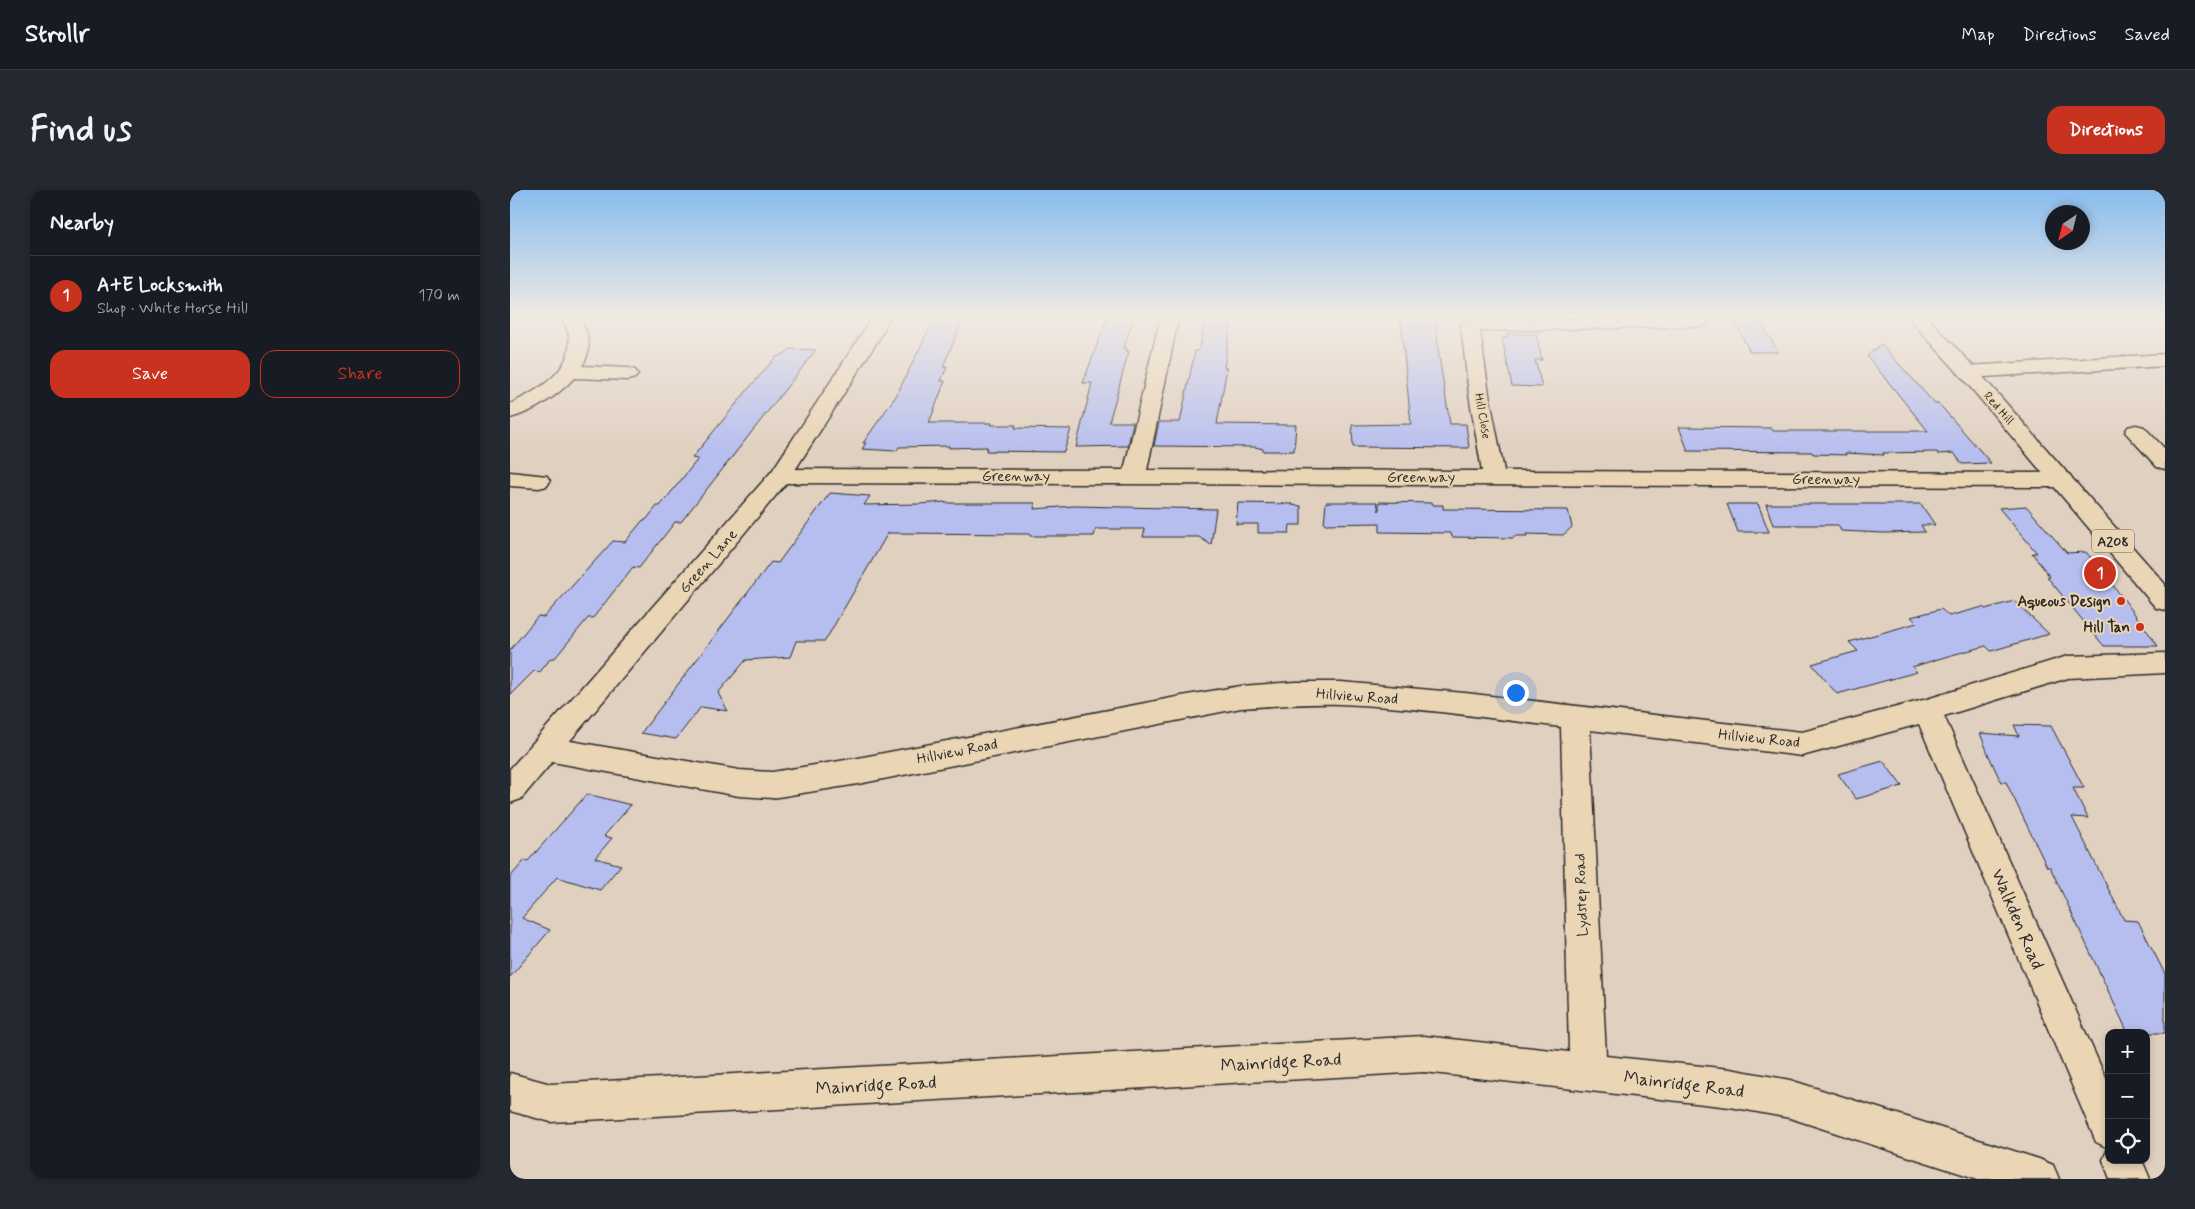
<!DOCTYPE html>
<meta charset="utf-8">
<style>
:root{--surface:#171b24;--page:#242831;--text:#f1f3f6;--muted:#9ea1a6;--line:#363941;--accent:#c8321e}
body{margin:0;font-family:Mynerve,sans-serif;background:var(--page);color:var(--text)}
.controls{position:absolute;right:15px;bottom:15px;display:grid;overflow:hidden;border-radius:10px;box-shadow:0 2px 8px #0003}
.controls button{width:45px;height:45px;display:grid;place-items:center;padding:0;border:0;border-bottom:1px solid var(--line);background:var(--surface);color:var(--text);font:25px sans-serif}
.compass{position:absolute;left:1535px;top:15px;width:45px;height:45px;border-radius:50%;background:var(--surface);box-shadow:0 2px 8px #0003;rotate:215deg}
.you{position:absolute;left:1005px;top:502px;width:18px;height:18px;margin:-12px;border:4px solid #fff;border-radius:50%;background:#1a73e8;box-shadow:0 0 0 8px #1a73e833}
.badge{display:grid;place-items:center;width:32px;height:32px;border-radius:50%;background:var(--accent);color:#fff;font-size:16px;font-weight:700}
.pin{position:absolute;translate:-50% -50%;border:2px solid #fff;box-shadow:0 1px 5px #0006}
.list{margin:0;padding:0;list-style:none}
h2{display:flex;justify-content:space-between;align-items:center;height:65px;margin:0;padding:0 20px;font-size:21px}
h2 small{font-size:16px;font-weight:400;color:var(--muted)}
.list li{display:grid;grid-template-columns:32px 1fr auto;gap:15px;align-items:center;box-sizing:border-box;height:80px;padding:0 20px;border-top:1px solid var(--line)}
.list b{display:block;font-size:19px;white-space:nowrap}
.list p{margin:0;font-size:16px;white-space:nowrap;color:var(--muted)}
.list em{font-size:16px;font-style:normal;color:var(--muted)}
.actions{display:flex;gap:10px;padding:15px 20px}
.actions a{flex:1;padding:11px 0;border:1px solid var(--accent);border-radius:15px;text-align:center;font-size:18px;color:var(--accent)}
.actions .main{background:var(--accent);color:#fff}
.icon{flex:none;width:28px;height:28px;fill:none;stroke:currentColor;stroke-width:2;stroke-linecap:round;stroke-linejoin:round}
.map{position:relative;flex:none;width:1655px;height:989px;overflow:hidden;border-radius:15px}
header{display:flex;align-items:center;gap:30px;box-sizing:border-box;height:70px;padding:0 25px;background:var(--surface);border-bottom:1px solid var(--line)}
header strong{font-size:24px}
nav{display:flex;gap:28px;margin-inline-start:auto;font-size:18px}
.intro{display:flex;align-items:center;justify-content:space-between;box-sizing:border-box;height:120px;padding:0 30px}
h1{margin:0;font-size:35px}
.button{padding:12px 22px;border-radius:15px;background:var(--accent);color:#fff;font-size:18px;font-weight:700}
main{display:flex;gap:30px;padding:0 30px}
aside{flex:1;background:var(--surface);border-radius:15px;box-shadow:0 2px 8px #0003}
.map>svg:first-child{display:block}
.building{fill:#b6beef;stroke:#2b2b2b}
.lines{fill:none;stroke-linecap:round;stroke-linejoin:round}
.minor-casing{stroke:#2b2b2b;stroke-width:3}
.major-casing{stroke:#2b2b2b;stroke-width:3}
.minor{fill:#ead5b4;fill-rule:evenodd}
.major{fill:#ead5b4;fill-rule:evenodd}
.poi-dot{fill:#c8321e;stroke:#ead5b4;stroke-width:2}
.labels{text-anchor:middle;stroke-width:4;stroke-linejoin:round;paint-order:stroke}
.far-street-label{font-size:12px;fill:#2b2b2b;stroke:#ead5b4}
.shield{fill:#ead5b4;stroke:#645e54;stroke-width:1}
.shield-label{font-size:14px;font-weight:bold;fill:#2b2b2b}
.street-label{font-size:15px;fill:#2b2b2b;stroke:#ead5b4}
.poi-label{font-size:15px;font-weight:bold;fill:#2b2b2b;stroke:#ead5b4;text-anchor:end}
.near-street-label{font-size:18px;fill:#2b2b2b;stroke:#ead5b4}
</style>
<header>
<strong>Strollr</strong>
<nav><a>Map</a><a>Directions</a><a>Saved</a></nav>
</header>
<div class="intro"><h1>Find us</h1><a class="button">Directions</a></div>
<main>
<aside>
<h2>Nearby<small></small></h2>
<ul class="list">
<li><span class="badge">1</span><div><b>A+E Locksmith</b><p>Shop · White Horse Hill</p></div><em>170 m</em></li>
</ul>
<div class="actions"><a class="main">Save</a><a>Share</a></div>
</aside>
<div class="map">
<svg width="1655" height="989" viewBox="0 0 1655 989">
<rect width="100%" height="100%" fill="#e0d0c0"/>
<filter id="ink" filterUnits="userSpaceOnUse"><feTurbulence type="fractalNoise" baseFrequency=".02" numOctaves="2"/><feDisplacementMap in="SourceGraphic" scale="10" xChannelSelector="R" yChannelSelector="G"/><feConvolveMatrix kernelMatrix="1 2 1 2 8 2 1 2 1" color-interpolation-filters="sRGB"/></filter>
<g filter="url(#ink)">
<g class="building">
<polygon points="429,125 455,125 433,177 437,177 431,191 435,191 419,233 482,233 481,235 506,235 505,238 561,239 554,262 476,261 477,257 439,258 439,256 389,257 386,261 352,259 356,253 353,253 386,206 424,130"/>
<polygon points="598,125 624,125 614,158 617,158 616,161 619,161 599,232 623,232 618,256 566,257 582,193 573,193"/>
<polygon points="696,125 722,125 714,178 717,178 707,234 786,235 784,261 753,261 753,259 745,257 644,256 649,232 670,232 685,161 688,161 690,158"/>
<polygon points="890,125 925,125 929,166 940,234 956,234 959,258 843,257 842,235 901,234"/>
<polygon points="1221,125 1247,125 1268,162 1240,162"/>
<polygon points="996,144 1026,144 1032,170 1025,170 1032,197 1002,196 992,148 997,148"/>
<polygon points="1371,154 1425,214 1429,214 1481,273 1452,274 1444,263 1428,264 1427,262 1373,263 1374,265 1335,263 1336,265 1303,264 1302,262 1178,261 1169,237 1261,238 1263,241 1418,241 1357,166"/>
<polygon points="280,159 306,160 171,332 165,332 129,378 123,377 83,428 78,428 45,468 41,468 30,482 24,481 0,505 0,460 28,426 34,427 103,351 115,352 133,330 136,330 147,316 150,316 188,269 182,268 240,197 266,167 276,163"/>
<polygon points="320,303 360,306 354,315 410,314 435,312 435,313 525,313 524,319 564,316 706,319 701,355 689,347 633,347 635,339 586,339 584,346 520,346 520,344 378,343 315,451 286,451 280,467 236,470 208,503 218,521 191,517 166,549 131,543 261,372 268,373"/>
<polygon points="816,312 867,312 869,321 869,312 923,313 923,315 933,315 933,319 1058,320 1062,337 1053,345 1016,344 1017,346 1004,346 1004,348 942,347 941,343 870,342 870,333 814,334"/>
<polygon points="728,313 783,314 782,315 791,316 791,335 780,335 779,343 748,343 748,334 726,334"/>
<polygon points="1217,314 1248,314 1259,342 1228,342"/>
<polygon points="1256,314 1411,314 1425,335 1411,335 1415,342 1374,343 1331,341 1328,335 1263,335"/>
<polygon points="1516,316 1557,363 1576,362 1613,408 1648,456 1594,456 1537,387 1540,387 1522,363 1527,363 1489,318"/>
<polygon points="1504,411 1539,444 1481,461 1476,456 1438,466 1402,477 1407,482 1327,504 1302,474 1348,461 1339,452 1407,433 1401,427 1431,419 1439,426 1473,417 1475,419"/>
<polygon points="1504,535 1541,536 1574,598 1563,598 1578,628 1562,627 1614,730 1628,731 1655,784 1655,843 1618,843 1540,677 1537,677 1496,592 1491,592 1479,566 1470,543 1509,546"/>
<polygon points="1373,571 1392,596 1346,609 1328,584"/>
<polygon points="77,604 121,615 94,646 102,648 85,668 111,675 90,700 47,687 12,728 40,740 0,787 0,687 15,670 18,671"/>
</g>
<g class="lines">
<defs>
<g id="minor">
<path d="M50,125h18c10,17 16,33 4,51l46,2 7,2 3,4 -3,4 -7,2 -54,-2c-17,18 -40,34 -64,40v-14c27,-13 64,-33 59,-68 -1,-8 -6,-14 -9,-21z"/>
<polygon points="651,125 669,125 637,280 972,281 959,204 951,135 953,131 1189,126 1196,128 1198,132 1196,136 970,141 979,204 994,281 1552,283 1560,285 1563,290 1560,295 1552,297 270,293 262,291 259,286 262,281 270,279 614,280"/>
<polygon points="1655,164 1655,176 1458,188 1451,186 1448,182 1451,178 1458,176"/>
<polygon points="1626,235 1634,237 1655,259 1655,279 1647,277 1615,242 1618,237"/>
<polygon points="0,282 37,286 40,291 37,296 29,298 0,296"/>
<path d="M1655,463v20l-97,5 -124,38 165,369v75h33l8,19h-40l-7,-19 5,-12 -12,-6 -177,-418 -117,32 -212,-26 16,326 124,13 60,11 249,79 14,6 6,14h-81l-188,-61 -60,-11 -306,-35 -873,50 -41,-11v-38l41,11 873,-48 145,16 -8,-325c-73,-9 -147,-20 -221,-23 -33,-1 -66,2 -99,4l-383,76 -86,14 -33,-2 -192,-35 -10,-3 -5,-9 5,-9 10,-3 192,33 33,2 86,-14 329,-63 54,-9 54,-4h46l124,11 337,39 125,-33 141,-43z"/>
</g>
<g id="major">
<polygon points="363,125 381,125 370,147 278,291 11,609 0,613 0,579 262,281 350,147"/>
<polygon points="1396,125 1415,125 1465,178 1655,394 1655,420 1646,418 1451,186"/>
</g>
</defs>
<use href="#minor" class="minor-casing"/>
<use href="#major" class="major-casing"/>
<use href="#minor" class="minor"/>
<use href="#major" class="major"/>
</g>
</g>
<linearGradient id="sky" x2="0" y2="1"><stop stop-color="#89bcee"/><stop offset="0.48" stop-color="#f1eae3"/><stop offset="1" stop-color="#f1eae3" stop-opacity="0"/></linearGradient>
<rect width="1655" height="263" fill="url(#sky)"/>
<g class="poi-dot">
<circle cx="1611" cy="411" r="5"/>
<circle cx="1630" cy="437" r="5"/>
</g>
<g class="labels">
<g class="far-street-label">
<text transform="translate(1489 218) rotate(49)" y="4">Red Hill</text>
<text transform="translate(973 226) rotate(80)" y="4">Hill Close</text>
</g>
<rect class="shield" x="1582" y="339.5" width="42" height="23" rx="4"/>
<g class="shield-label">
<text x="1603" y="356">A208</text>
</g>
<g class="street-label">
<text x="506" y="291">Greenway</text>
<text x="911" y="292">Greenway</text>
<text x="1316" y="294">Greenway</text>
<text transform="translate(198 371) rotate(-49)" y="5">Green Lane</text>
<text transform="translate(847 506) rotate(4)" y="5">Hillview Road</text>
<text transform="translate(1249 548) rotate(6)" y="5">Hillview Road</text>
<text transform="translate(447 561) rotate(-11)" y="5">Hillview Road</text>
<text transform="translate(1071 705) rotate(-92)" y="5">Lydstep Road</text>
</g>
<g class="poi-label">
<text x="1601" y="416">Aqueous Design</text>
<text x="1620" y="442">Hill Tan</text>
</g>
<g class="near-street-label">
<text transform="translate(1508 729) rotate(67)" y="6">Walkden Road</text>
<text transform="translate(771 872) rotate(-3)" y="6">Mainridge Road</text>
<text transform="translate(1174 894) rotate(7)" y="6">Mainridge Road</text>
<text transform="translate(366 895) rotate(-3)" y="6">Mainridge Road</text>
</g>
</g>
</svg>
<div class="controls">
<button>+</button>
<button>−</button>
<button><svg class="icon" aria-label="locate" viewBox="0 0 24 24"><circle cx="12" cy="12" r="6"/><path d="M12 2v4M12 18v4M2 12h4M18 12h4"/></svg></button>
</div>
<svg class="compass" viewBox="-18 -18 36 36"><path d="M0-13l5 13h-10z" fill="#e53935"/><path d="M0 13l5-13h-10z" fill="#9ea1a6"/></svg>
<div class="you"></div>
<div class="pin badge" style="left:1590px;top:383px">1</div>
</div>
</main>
